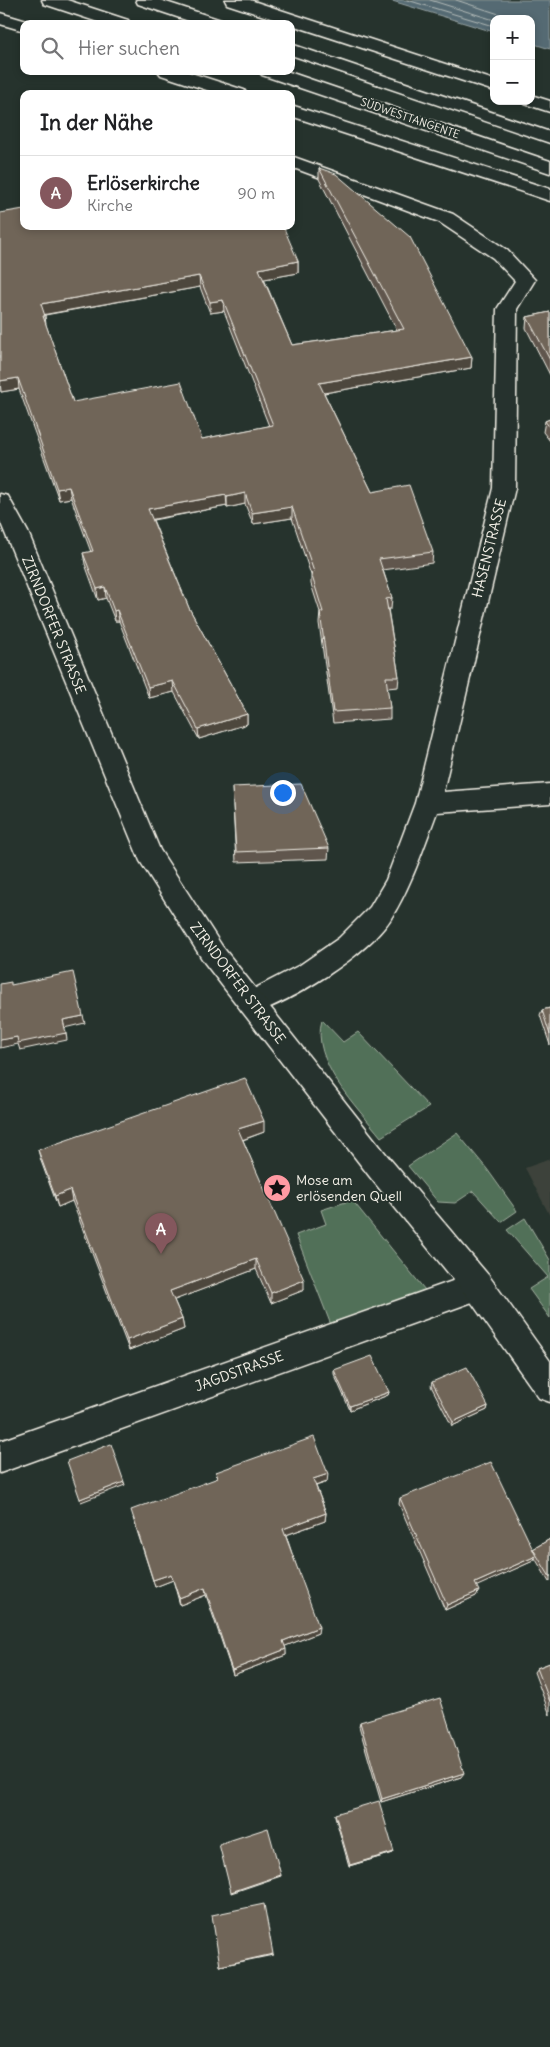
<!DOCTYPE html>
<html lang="de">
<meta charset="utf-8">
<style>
:root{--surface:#fff;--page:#f2f2f2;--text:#202124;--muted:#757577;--line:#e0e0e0;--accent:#84575d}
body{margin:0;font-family:Delius,sans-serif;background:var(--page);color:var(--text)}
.controls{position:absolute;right:15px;top:15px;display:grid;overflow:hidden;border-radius:10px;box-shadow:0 2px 8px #0003}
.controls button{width:45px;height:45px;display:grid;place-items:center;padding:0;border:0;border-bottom:1px solid var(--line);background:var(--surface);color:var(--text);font:25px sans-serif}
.you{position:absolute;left:282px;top:792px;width:18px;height:18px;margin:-12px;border:4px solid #fff;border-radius:50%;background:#1a73e8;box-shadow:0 0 0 8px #1a73e833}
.badge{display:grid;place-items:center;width:32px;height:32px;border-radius:50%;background:var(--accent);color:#fff;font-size:16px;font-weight:700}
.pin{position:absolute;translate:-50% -41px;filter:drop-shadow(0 1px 2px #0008)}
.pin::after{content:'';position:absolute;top:26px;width:18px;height:15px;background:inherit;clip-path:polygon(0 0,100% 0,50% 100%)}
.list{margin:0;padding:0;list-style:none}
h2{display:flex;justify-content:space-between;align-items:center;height:65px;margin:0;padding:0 20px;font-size:21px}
h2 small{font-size:16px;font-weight:400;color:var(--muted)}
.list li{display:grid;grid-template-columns:32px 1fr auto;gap:15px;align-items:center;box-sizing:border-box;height:75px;padding:0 20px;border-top:1px solid var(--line)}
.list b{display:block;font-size:19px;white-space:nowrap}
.list p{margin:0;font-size:16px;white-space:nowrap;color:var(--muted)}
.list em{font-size:16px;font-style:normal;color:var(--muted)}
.icon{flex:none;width:28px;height:28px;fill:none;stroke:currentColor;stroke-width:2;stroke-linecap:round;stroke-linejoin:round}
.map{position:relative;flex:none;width:550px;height:2047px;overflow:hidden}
.search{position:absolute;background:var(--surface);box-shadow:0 2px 8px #0003;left:20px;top:20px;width:275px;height:55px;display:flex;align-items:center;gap:12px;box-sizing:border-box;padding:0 18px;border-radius:10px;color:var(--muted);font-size:19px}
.panel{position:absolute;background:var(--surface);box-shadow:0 2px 8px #0003;left:20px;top:90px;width:275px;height:140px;border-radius:10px}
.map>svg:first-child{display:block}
.built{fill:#3c423a}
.green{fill:#516f58;stroke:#a2b0a0}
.water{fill:#556b73;stroke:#95a1a2}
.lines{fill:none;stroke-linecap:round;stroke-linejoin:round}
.shore{stroke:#b4bbb9;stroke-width:1}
.minor-casing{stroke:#f4f1e8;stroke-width:3}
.major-casing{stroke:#f4f1e8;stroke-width:3}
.highway-casing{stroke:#f4f1e8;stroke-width:3}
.minor{fill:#26332d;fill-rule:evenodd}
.major{fill:#26332d;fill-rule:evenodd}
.highway{fill:#26332d;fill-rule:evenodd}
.wall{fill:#60574d;stroke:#f4f1e8;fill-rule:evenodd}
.shaded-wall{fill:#4e473e;stroke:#f4f1e8}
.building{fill:#706559;stroke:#f4f1e8;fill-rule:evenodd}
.labels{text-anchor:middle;stroke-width:4;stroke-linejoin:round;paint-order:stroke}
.far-street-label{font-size:11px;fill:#f4f1e8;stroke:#26332d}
.street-label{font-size:14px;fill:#f4f1e8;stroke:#26332d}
.poi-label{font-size:14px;fill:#f4f1e8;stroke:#26332d;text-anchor:start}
</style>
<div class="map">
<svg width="550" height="2047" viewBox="0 0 550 2047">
<rect width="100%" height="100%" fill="#26332d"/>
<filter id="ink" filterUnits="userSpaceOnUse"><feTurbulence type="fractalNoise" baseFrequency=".02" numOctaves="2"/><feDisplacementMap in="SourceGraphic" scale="10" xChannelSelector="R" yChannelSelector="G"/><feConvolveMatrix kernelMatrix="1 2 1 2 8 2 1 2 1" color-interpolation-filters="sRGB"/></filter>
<g filter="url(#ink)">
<polygon class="built" points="550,1159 550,1216 525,1168"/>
<g class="green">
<path d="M322,1020l21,22 15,-10 71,75 -48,30c-24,-30 -71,-76 -59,-117z"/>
<polygon points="457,1133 487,1169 517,1211 501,1222 473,1191 455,1203 438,1202 408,1166"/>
<polygon points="352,1200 425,1290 331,1325 296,1235 326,1224 321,1210"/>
<polygon points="525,1218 550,1260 550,1318 529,1289 548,1277 507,1230"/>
</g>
<polygon class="water" points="389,0 550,0 550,49 531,43 531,19 494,19 494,32"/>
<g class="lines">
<g class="shore">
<polyline points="407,0 494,26"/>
<polyline points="430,0 494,20"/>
<polyline points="456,0 499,14 507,19"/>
</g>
<defs>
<g id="minor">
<path d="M291,156l162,58 54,36 28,30 -18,29 -2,179 -72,304 107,-8v20l-113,8c-14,37 -26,75 -47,108 -24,36 -98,81 -138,94l-10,-3 -4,-8 4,-8 58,-30 39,-27 31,-31 16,-27 29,-77 78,-315 4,-179 18,-28 -22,-23 -54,-36 -148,-55z"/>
<polygon points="478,1272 489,1276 493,1286 489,1296 0,1473 0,1441"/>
</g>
<polygon id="major" points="0,494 8,496 28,532 160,850 222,946 390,1159 489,1276 550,1361 550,1402 539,1398 467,1296 370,1177 204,962 140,861 0,521"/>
<g id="highway">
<polygon points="42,0 67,0 128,20 130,24 104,24 44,4"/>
<polygon points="136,0 160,0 221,20 223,24 198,24 138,4"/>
<polygon points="225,0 250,0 494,80 494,91 227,4"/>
<polygon points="0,13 30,22 31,24 24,24 24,31 0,24"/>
<polygon points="291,44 550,132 550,143 291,55"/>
<polygon points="158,71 185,71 244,90 247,94 219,94 161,75"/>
<polygon points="259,71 286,71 550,161 550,173 262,75"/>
<polygon points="531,95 550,101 550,112 525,104 523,101 531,101"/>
<polygon points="291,105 550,189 550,201 291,116"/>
</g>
</defs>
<use href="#minor" class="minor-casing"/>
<use href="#major" class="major-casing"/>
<use href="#highway" class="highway-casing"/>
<use href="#minor" class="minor"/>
<use href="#major" class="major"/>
<use href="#highway" class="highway"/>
</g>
<g class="wall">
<path d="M319,168l153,189 -1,11 -147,25 48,99 61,60 -1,11 -49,7 9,28 -1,11h-3l11,68 -1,10 -11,1 3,20v11l-57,4 -14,-100 1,-11 -9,-28v-9l-19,-57 -39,6 -8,-20 -18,4v-2l-74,14 36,88 58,106v10l-48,15 -25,-47 -25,6 -30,-77h-4l-9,-23 -8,2 -13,-36 -2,-11 8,-1 -20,-54 -12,2 -40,-111 -18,3 -1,-4v-175l298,48v12l-34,6 28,66 105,-15 -78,-151zM200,287l10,26 14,-2 45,115 -67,13 -129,-37 -27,-77 -1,-10z"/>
<polygon points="550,312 550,375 526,328 527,317"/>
<polygon points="550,419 550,441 543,432 545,421"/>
<polygon points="232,787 329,848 328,859 236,862"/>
<polygon points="550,1008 550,1045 540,1015 542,1010"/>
<polygon points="264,1132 243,1140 304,1290 271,1303 256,1269 174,1300 182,1319 184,1329 129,1350 72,1201 58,1207 41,1161 38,1150"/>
<polygon points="334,1370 389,1392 388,1395 350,1410 334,1374"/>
<polygon points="432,1382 488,1406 487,1410 452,1426 431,1386"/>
<polygon points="216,1472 327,1482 316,1486 326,1513 325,1521 286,1535 318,1633 285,1646 286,1655 233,1675 206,1595 180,1605 173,1580 155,1587 133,1518 217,1479"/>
<polygon points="400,1498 533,1549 550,1539 550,1581 549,1582 535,1558 533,1561 476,1586 476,1596 445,1610 399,1504"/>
<polygon points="550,1663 550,1715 534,1672 537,1668"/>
<polygon points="360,1722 461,1777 381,1802 359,1726"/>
<polygon points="335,1814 394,1852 393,1853 349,1866 335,1816"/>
<polygon points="273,1954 273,1955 220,1966"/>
</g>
<g class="shaded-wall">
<polygon points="298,261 298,273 259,280 259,269"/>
<polygon points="199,276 200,287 42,315 41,304"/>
<polygon points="223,300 224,311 210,313 210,302"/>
<polygon points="472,357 471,368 318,394 319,383"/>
<polygon points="18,378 19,389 1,392 0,381"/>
<polygon points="69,487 71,498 59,500 57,489"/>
<polygon points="245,493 245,504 227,508 227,497"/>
<polygon points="226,495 227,506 149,520 148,509"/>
<polygon points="292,507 292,518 253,524 252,513"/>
<polygon points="105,587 106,598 98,600 97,589"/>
<polygon points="117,610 119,621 115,621 114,611"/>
<polygon points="173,681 174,692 149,698 148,687"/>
<polygon points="247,714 247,724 199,739 198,729"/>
<polygon points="83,1016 85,1023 64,1028 63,1020"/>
<polygon points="66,1033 67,1040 20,1050 18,1044 0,1048 0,1040 17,1037"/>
<polygon points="264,1121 264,1132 239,1141 238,1129"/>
<polygon points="70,1190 72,1201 58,1207 55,1196"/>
<polygon points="256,1259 256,1269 172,1301 170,1291"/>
<polygon points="304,1280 304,1290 271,1303 271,1293"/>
<polygon points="182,1319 184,1329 129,1350 127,1340"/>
<polygon points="389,1392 388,1395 350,1410 350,1406"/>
<polygon points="488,1406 487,1410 452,1426 453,1422"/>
<polygon points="328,1474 327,1482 312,1487 313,1479"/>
<polygon points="124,1482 125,1485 81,1502 80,1499"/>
<polygon points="326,1513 325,1521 283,1536 283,1529"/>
<polygon points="536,1556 533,1561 473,1588 475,1583"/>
<polygon points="171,1574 173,1580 155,1587 153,1580"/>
<polygon points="205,1588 206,1595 180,1605 179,1598"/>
<polygon points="479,1591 476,1596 445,1610 447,1605"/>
<polygon points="319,1627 318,1633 283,1647 283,1641"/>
<polygon points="286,1649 286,1655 233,1675 232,1670"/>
<polygon points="464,1773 461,1777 381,1802 382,1799"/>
<polygon points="394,1852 393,1853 349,1866 350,1865"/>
<polygon points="281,1875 281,1876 231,1893 231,1892"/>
</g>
<g class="building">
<path d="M319,168l17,6 74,63 62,120 -153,26 53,109 37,-7 24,67 -54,7 13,39 -6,1 13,78h-13l4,31 -57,4 -13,-100h3l-12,-39 3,-1 -22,-65 -40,6 -7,-20 -18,4 -1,-2 -78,14 41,99 58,106 -49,15 -25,-48 -25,6 -31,-77 -3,1 -9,-24 -8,2 -14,-36 10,-2 -24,-64 -12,2 -39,-111 -18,3v-168l24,-4v17h259l15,35 -39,8 33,76 112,-16zM199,276l11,26 13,-2 50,125 -71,14 -21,-57 -108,20 -30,-86h2l-4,-12z"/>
<polygon points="550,312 550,360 527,317"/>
<polygon points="550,419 550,428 545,421"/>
<polygon points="301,784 329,848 236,852 232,787"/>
<polygon points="73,972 83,1016 63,1020 66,1033 18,1043 17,1037 0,1040 0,984 11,982 11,985"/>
<polygon points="550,1008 550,1035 542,1010"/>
<polygon points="245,1078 264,1121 238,1129 304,1280 271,1293 256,1259 170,1291 182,1319 127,1340 70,1190 55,1196 38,1150"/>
<polygon points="372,1356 389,1392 350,1406 334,1370"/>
<polygon points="467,1367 488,1406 453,1422 432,1382"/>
<polygon points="314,1437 328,1474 313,1479 326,1513 283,1529 319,1627 283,1641 286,1649 232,1670 205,1588 179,1598 171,1574 153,1580 131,1510 218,1478 216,1472"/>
<polygon points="111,1444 124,1482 80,1499 67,1461"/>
<polygon points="491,1462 536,1556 475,1583 479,1591 447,1605 400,1498"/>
<polygon points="550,1539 550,1577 533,1549"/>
<polygon points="550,1663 550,1702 537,1668"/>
<polygon points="440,1698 464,1773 382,1799 360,1722"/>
<polygon points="379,1801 394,1852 350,1865 335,1814"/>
<polygon points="268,1828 281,1875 231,1892 219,1844"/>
<polygon points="264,1904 273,1954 220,1966 212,1915"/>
</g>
</g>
<defs>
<symbol id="sight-disc" viewBox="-11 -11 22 22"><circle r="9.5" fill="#ff9aa2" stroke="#26332d"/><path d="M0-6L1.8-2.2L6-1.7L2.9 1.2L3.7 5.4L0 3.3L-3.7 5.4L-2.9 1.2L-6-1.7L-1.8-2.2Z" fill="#111"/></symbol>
</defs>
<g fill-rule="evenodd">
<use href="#sight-disc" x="261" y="1172" width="32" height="32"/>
</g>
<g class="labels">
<g class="far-street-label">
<text transform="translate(410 118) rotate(19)" y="4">SÜDWESTTANGENTE</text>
</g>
<g class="street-label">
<text transform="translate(489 548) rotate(-76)" y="5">HASENSTRASSE</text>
<text transform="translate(54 625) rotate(68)" y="5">ZIRNDORFER STRASSE</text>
<text transform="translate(238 983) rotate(53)" y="5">ZIRNDORFER STRASSE</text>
<text transform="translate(239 1371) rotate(-20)" y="5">JAGDSTRASSE</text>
</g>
<g class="poi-label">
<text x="296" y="1185">Mose am<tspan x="296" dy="16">erlösenden Quell</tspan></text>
</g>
</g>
</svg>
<div class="controls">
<button>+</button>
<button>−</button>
</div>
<div class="you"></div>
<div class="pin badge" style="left:161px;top:1254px">A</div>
<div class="search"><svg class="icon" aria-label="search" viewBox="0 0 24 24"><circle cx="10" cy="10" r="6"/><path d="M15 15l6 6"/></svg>Hier suchen</div>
<section class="panel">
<h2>In der Nähe<small></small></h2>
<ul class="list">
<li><span class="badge">A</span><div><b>Erlöserkirche</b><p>Kirche</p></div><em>90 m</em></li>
</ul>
</section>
</div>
